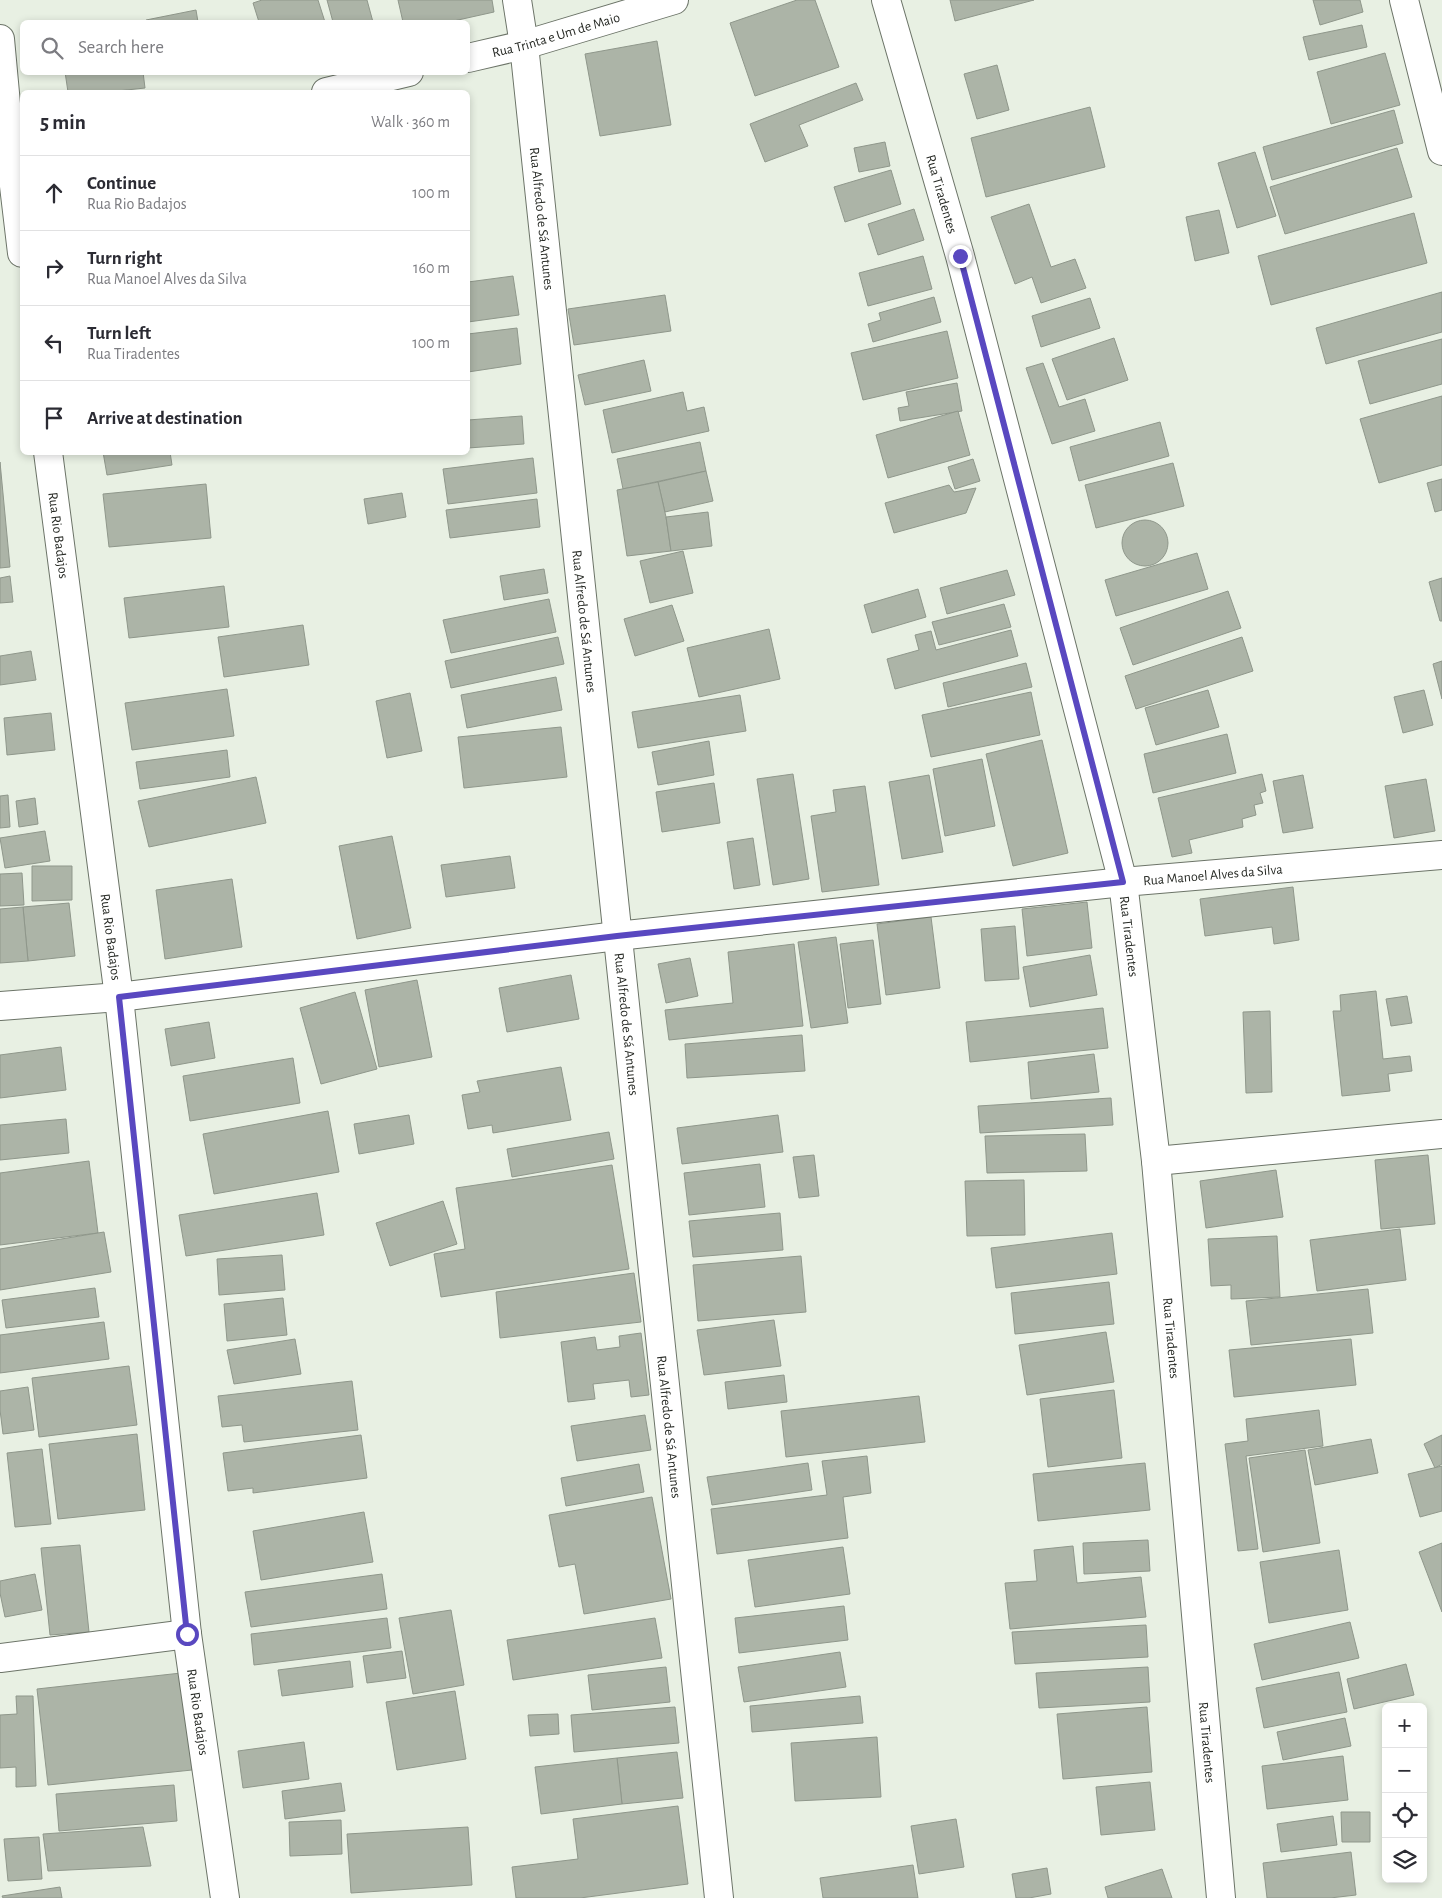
<!DOCTYPE html>
<meta charset="utf-8">
<style>
:root{--surface:#fff;--page:#f2f2f3;--text:#2b2b33;--muted:#7c7c81;--line:#e1e1e2}
body{margin:0;font-family:"Alegreya Sans",sans-serif;background:var(--page);color:var(--text)}
.controls{position:absolute;right:15px;bottom:15px;display:grid;overflow:hidden;border-radius:8px;box-shadow:0 2px 8px #0003}
.controls button{width:45px;height:45px;display:grid;place-items:center;padding:0;border:0;border-bottom:1px solid var(--line);background:var(--surface);color:var(--text);font:25px sans-serif}
.stop{position:absolute;width:15px;height:15px;margin:-11px;border:4px solid #5948c0;border-radius:50%;background:#fff}
.stop.end{background:#5948c0;border-color:#fff;box-shadow:0 1px 5px #0008}
.list{margin:0;padding:0;list-style:none}
h2{display:flex;justify-content:space-between;align-items:center;height:65px;margin:0;padding:0 20px;font-size:21px}
h2 small{font-size:16px;font-weight:400;color:var(--muted)}
.list li{display:grid;grid-template-columns:32px 1fr auto;gap:15px;align-items:center;box-sizing:border-box;height:75px;padding:0 20px;border-top:1px solid var(--line)}
.list b{display:block;font-size:19px;white-space:nowrap}
.list p{margin:0;font-size:16px;white-space:nowrap;color:var(--muted)}
.list em{font-size:16px;font-style:normal;color:var(--muted)}
.icon{flex:none;width:28px;height:28px;fill:none;stroke:currentColor;stroke-width:2;stroke-linecap:round;stroke-linejoin:round}
.map{position:relative;flex:none;width:1442px;height:1898px;overflow:hidden}
.search{position:absolute;background:var(--surface);box-shadow:0 2px 8px #0003;left:20px;top:20px;width:450px;height:55px;display:flex;align-items:center;gap:12px;box-sizing:border-box;padding:0 18px;border-radius:8px;color:var(--muted);font-size:19px}
.panel{position:absolute;background:var(--surface);box-shadow:0 2px 8px #0003;left:20px;top:90px;width:450px;height:365px;border-radius:8px}
.map>svg:first-child{display:block}
.building{fill:#acb4a7;stroke:#8f978b}
.lines{fill:none;stroke-linecap:round;stroke-linejoin:round}
.street-casing{stroke:#6c7468;stroke-width:30}
.secondary-casing{stroke:#6c7468;stroke-width:30}
.street{stroke:#fff;stroke-width:28}
.secondary{stroke:#fff;stroke-width:28}
.route{stroke:#5948c0;stroke-width:6}
.labels{text-anchor:middle;stroke-width:4.5;stroke-linejoin:round;paint-order:stroke}
.street-label{font-size:14px;fill:#282b26;stroke:#fff}
</style>
<div class="map">
<svg width="1442" height="1898" viewBox="0 0 1442 1898">
<rect width="100%" height="100%" fill="#e8f0e3"/>
<g class="building">
<polygon points="262,0 318,0 325,22 259,22 253,3"/>
<polygon points="327,0 367,0 373,22 333,22"/>
<polygon points="398,0 492,0 494,12 449,22 403,22"/>
<polygon points="797,0 815,0 839,67 755,96 730,23"/>
<polygon points="950,0 1034,0 955,21"/>
<polygon points="1313,0 1360,0 1363,12 1320,25"/>
<polygon points="196,10 198,22 147,22 146,20"/>
<polygon points="1362,25 1367,47 1309,60 1303,37"/>
<polygon points="657,41 671,125 600,136 585,54"/>
<polygon points="1385,53 1400,105 1331,124 1317,72"/>
<polygon points="997,65 1009,110 977,119 964,74"/>
<polygon points="65,72 143,72 145,88 108,92 68,92"/>
<polygon points="856,83 863,100 799,125 808,146 765,162 750,124"/>
<polygon points="1090,107 1105,167 986,197 971,138"/>
<polygon points="1394,110 1403,143 1272,180 1263,147"/>
<polygon points="885,142 890,166 859,172 854,148"/>
<polygon points="1397,148 1412,197 1285,234 1270,187"/>
<polygon points="1255,152 1276,216 1237,228 1218,163"/>
<polygon points="891,170 901,204 845,222 834,187"/>
<polygon points="1029,204 1051,267 1075,259 1086,288 1041,303 1032,277 1015,284 991,217"/>
<polygon points="914,209 924,240 878,255 868,224"/>
<polygon points="1219,210 1229,253 1195,261 1186,217"/>
<polygon points="1414,213 1427,263 1271,305 1258,256"/>
<polygon points="923,256 932,289 868,306 859,273"/>
<polygon points="513,276 519,315 468,322 468,282"/>
<polygon points="1442,292 1442,332 1326,364 1316,328"/>
<polygon points="665,295 671,331 574,345 568,309"/>
<polygon points="934,297 941,322 873,342 868,324 881,320 879,313"/>
<polygon points="1090,298 1100,328 1041,347 1032,316"/>
<polygon points="517,328 521,364 468,372 468,334"/>
<polygon points="947,331 958,378 863,400 851,353"/>
<polygon points="1114,338 1128,380 1067,400 1052,359"/>
<polygon points="1442,339 1442,384 1370,404 1358,361"/>
<polygon points="644,360 651,391 585,405 578,375"/>
<polygon points="1043,363 1059,407 1085,399 1095,431 1052,444 1026,368"/>
<polygon points="957,383 962,411 900,421 898,408 909,406 906,392"/>
<polygon points="683,392 687,411 704,407 709,431 612,453 603,410"/>
<polygon points="1442,396 1442,465 1379,483 1360,419"/>
<polygon points="958,411 970,455 888,478 876,435"/>
<polygon points="522,416 524,444 468,448 468,420"/>
<polygon points="1160,422 1169,456 1079,481 1070,447"/>
<polygon points="700,442 706,471 623,489 617,459"/>
<polygon points="103,452 170,452 172,465 107,475"/>
<polygon points="533,458 537,493 448,504 443,469"/>
<polygon points="973,459 980,481 955,489 948,467"/>
<polygon points="0,462 10,567 0,568"/>
<polygon points="1173,463 1184,506 1096,528 1085,485"/>
<polygon points="706,471 713,501 665,512 658,482"/>
<polygon points="1442,479 1442,510 1435,512 1427,483"/>
<polygon points="658,482 666,517 671,551 627,556 617,490"/>
<polygon points="206,484 211,538 109,547 103,494"/>
<polygon points="949,485 954,492 976,488 966,513 894,533 885,503"/>
<polygon points="402,493 406,517 368,524 364,499"/>
<polygon points="537,499 540,527 450,538 446,510"/>
<polygon points="708,512 712,546 671,551 666,517"/>
<circle cx="1145" cy="543" r="23"/>
<polygon points="683,551 693,593 650,603 640,561"/>
<polygon points="1197,553 1208,589 1116,616 1105,580"/>
<polygon points="544,569 548,593 504,600 500,576"/>
<polygon points="1007,570 1015,595 947,614 940,588"/>
<polygon points="10,576 13,602 0,603 0,578"/>
<polygon points="1442,578 1442,621 1440,621 1429,582"/>
<polygon points="224,586 229,627 129,638 124,598"/>
<polygon points="918,589 926,617 872,633 864,605"/>
<polygon points="1228,591 1241,628 1133,665 1120,628"/>
<polygon points="549,599 556,632 451,653 443,620"/>
<polygon points="1004,604 1011,627 939,645 932,622"/>
<polygon points="672,605 684,641 635,656 624,619"/>
<polygon points="303,625 309,665 224,677 218,637"/>
<polygon points="769,629 780,679 699,697 687,648"/>
<polygon points="1011,630 1018,656 895,689 887,659 919,650 915,635 931,631 936,650"/>
<polygon points="558,637 564,664 451,688 445,661"/>
<polygon points="1242,637 1253,671 1136,709 1125,676"/>
<polygon points="31,651 36,680 0,685 0,656"/>
<polygon points="1442,661 1442,699 1433,664"/>
<polygon points="1026,663 1032,687 948,707 943,683"/>
<polygon points="556,677 562,710 467,728 461,695"/>
<polygon points="227,689 234,736 132,750 125,703"/>
<polygon points="1208,690 1219,727 1156,745 1145,708"/>
<polygon points="1424,690 1433,725 1403,733 1394,697"/>
<polygon points="1031,692 1040,735 931,757 922,715"/>
<polygon points="410,693 422,751 387,758 376,701"/>
<polygon points="740,695 746,731 638,748 632,712"/>
<polygon points="51,713 55,750 7,755 4,718"/>
<polygon points="561,727 567,777 464,788 458,737"/>
<polygon points="1227,734 1236,773 1153,793 1144,754"/>
<polygon points="1042,740 1068,853 1013,866 986,754"/>
<polygon points="709,741 714,775 658,785 652,752"/>
<polygon points="227,750 230,777 140,789 136,762"/>
<polygon points="982,759 995,826 945,836 933,769"/>
<polygon points="793,774 809,879 773,885 757,779"/>
<polygon points="1262,774 1266,791 1260,793 1263,803 1254,805 1256,815 1242,819 1243,827 1189,840 1192,853 1172,857 1158,798"/>
<polygon points="929,775 943,852 902,859 889,782"/>
<polygon points="1303,775 1313,828 1283,833 1273,781"/>
<polygon points="256,777 266,823 149,847 138,801"/>
<polygon points="1426,779 1435,831 1394,838 1385,786"/>
<polygon points="714,783 720,823 662,832 656,792"/>
<polygon points="865,786 879,885 822,892 811,816 836,812 833,790"/>
<polygon points="8,795 10,827 0,828 0,796"/>
<polygon points="35,798 38,824 19,827 16,801"/>
<polygon points="45,831 50,861 5,868 0,838"/>
<polygon points="392,836 411,928 357,939 339,846"/>
<polygon points="753,838 760,885 734,889 727,842"/>
<polygon points="510,856 515,888 446,897 441,865"/>
<polygon points="32,866 72,866 72,900 32,901"/>
<polygon points="22,873 24,905 0,906 0,874"/>
<polygon points="232,879 242,947 165,959 156,890"/>
<polygon points="1293,887 1299,940 1274,944 1272,927 1205,936 1200,899"/>
<polygon points="1087,902 1092,948 1027,956 1022,909"/>
<polygon points="69,903 75,956 28,961 23,907"/>
<polygon points="23,907 28,961 0,963 0,909"/>
<polygon points="931,917 940,988 886,995 877,924"/>
<polygon points="1015,926 1019,979 985,981 981,929"/>
<polygon points="836,937 848,1023 811,1028 798,942"/>
<polygon points="873,940 881,1004 848,1008 840,944"/>
<polygon points="794,944 803,1026 669,1040 665,1010 733,1003 728,952"/>
<polygon points="1090,955 1097,995 1030,1007 1023,967"/>
<polygon points="690,958 698,996 666,1003 658,964"/>
<polygon points="571,975 579,1019 507,1032 499,988"/>
<polygon points="417,980 432,1057 379,1067 365,990"/>
<polygon points="1376,991 1383,1059 1410,1056 1412,1071 1388,1074 1390,1091 1342,1096 1333,1011 1341,1011 1340,995"/>
<polygon points="355,992 377,1069 321,1084 300,1008"/>
<polygon points="1407,996 1412,1023 1391,1026 1386,999"/>
<polygon points="1103,1008 1108,1048 970,1062 966,1022"/>
<polygon points="1270,1011 1272,1092 1246,1093 1243,1012"/>
<polygon points="209,1022 215,1058 171,1066 165,1029"/>
<polygon points="802,1035 805,1071 687,1078 685,1044"/>
<polygon points="61,1047 66,1090 0,1098 0,1055"/>
<polygon points="1094,1054 1099,1092 1031,1099 1028,1062"/>
<polygon points="293,1058 300,1103 190,1121 183,1076"/>
<polygon points="561,1067 571,1120 493,1133 492,1125 468,1129 462,1095 480,1092 477,1081"/>
<polygon points="1111,1098 1113,1125 980,1133 978,1106"/>
<polygon points="328,1111 339,1172 214,1194 203,1134"/>
<polygon points="409,1115 414,1144 359,1154 354,1124"/>
<polygon points="778,1115 783,1152 682,1164 677,1128"/>
<polygon points="66,1119 69,1153 0,1160 0,1125"/>
<polygon points="609,1132 614,1159 512,1177 507,1149"/>
<polygon points="1085,1134 1087,1171 987,1173 985,1136"/>
<polygon points="814,1155 819,1196 799,1198 793,1157"/>
<polygon points="1428,1155 1435,1224 1381,1229 1375,1160"/>
<polygon points="89,1161 98,1233 0,1245 0,1173"/>
<polygon points="760,1164 765,1207 689,1215 684,1173"/>
<polygon points="612,1165 629,1269 441,1297 434,1254 465,1249 456,1188"/>
<polygon points="1276,1170 1283,1217 1206,1228 1200,1181"/>
<polygon points="1024,1180 1025,1235 967,1236 965,1181"/>
<polygon points="317,1193 324,1235 186,1256 179,1215"/>
<polygon points="443,1201 457,1244 390,1266 376,1223"/>
<polygon points="780,1213 783,1250 693,1257 689,1221"/>
<polygon points="1400,1229 1406,1280 1317,1291 1310,1240"/>
<polygon points="104,1232 111,1272 0,1290 0,1249"/>
<polygon points="1112,1233 1117,1274 996,1288 991,1248"/>
<polygon points="1277,1236 1280,1297 1231,1299 1231,1285 1211,1286 1208,1239"/>
<polygon points="282,1255 285,1290 219,1295 217,1259"/>
<polygon points="801,1256 806,1312 698,1321 693,1265"/>
<polygon points="634,1273 641,1322 500,1338 496,1292"/>
<polygon points="1109,1282 1114,1324 1015,1334 1011,1293"/>
<polygon points="95,1288 99,1317 6,1328 2,1300"/>
<polygon points="1368,1289 1373,1333 1251,1345 1246,1301"/>
<polygon points="283,1298 287,1335 227,1341 224,1304"/>
<polygon points="774,1320 781,1366 704,1375 697,1330"/>
<polygon points="104,1322 109,1359 0,1373 0,1335"/>
<polygon points="1106,1332 1114,1382 1027,1395 1019,1345"/>
<polygon points="641,1333 649,1395 631,1397 629,1380 593,1384 595,1399 568,1402 561,1342 595,1337 597,1350 620,1347 619,1336"/>
<polygon points="295,1339 301,1374 234,1384 227,1350"/>
<polygon points="1351,1339 1356,1385 1234,1397 1229,1350"/>
<polygon points="129,1366 137,1425 39,1437 32,1378"/>
<polygon points="784,1375 787,1402 728,1409 725,1382"/>
<polygon points="352,1381 358,1430 244,1442 242,1425 222,1427 218,1396"/>
<polygon points="28,1387 34,1430 3,1434 0,1410 0,1391"/>
<polygon points="1114,1390 1122,1458 1048,1467 1040,1399"/>
<polygon points="919,1396 925,1442 786,1457 781,1411"/>
<polygon points="1319,1410 1323,1446 1246,1456 1258,1549 1238,1551 1225,1444 1248,1441 1246,1419"/>
<polygon points="645,1415 651,1450 577,1461 571,1426"/>
<polygon points="137,1434 145,1510 58,1519 49,1444"/>
<polygon points="361,1435 367,1478 253,1493 253,1488 228,1491 223,1453"/>
<polygon points="1442,1435 1442,1464 1435,1468 1424,1444"/>
<polygon points="1371,1439 1378,1473 1315,1485 1308,1450"/>
<polygon points="42,1449 51,1524 15,1527 7,1453"/>
<polygon points="1305,1450 1320,1543 1263,1552 1249,1458"/>
<polygon points="867,1456 871,1493 843,1497 848,1538 717,1554 711,1509 827,1495 822,1461"/>
<polygon points="808,1463 812,1490 712,1505 707,1477"/>
<polygon points="1145,1463 1150,1510 1038,1521 1033,1474"/>
<polygon points="639,1464 644,1492 566,1506 561,1478"/>
<polygon points="1442,1466 1442,1511 1420,1517 1408,1474"/>
<polygon points="652,1497 671,1599 584,1614 575,1564 559,1567 549,1515"/>
<polygon points="364,1512 373,1562 261,1580 253,1531"/>
<polygon points="1148,1540 1150,1571 1084,1574 1083,1543"/>
<polygon points="1442,1543 1442,1612 1419,1552"/>
<polygon points="80,1545 89,1632 50,1635 41,1548"/>
<polygon points="1073,1546 1077,1583 1141,1577 1146,1617 1010,1629 1005,1583 1037,1581 1034,1550"/>
<polygon points="843,1547 850,1594 755,1607 748,1560"/>
<polygon points="1339,1550 1348,1610 1269,1623 1260,1562"/>
<polygon points="35,1574 42,1610 5,1617 0,1593 0,1581"/>
<polygon points="382,1574 387,1609 251,1627 245,1592"/>
<polygon points="844,1606 848,1640 739,1653 735,1618"/>
<polygon points="451,1610 464,1685 413,1694 399,1618"/>
<polygon points="387,1618 391,1648 254,1665 251,1634"/>
<polygon points="655,1618 662,1658 513,1680 507,1640"/>
<polygon points="1350,1622 1359,1658 1262,1680 1254,1644"/>
<polygon points="1146,1625 1148,1657 1015,1664 1012,1632"/>
<polygon points="402,1651 406,1678 367,1683 363,1656"/>
<polygon points="840,1652 846,1687 744,1702 738,1667"/>
<polygon points="350,1661 353,1687 282,1696 278,1670"/>
<polygon points="1406,1664 1414,1695 1354,1709 1347,1679"/>
<polygon points="666,1667 670,1702 592,1710 588,1675"/>
<polygon points="1148,1667 1150,1702 1039,1708 1036,1673"/>
<polygon points="1339,1672 1347,1712 1264,1728 1256,1688"/>
<polygon points="181,1673 192,1770 48,1785 37,1689"/>
<polygon points="455,1691 466,1759 397,1770 386,1702"/>
<polygon points="16,1696 33,1696 36,1786 16,1787 16,1767 0,1768 0,1715 17,1714"/>
<polygon points="860,1696 863,1723 752,1732 750,1706"/>
<polygon points="675,1707 679,1743 574,1752 571,1715"/>
<polygon points="1147,1707 1152,1772 1063,1779 1057,1714"/>
<polygon points="558,1714 559,1734 530,1736 528,1715"/>
<polygon points="1345,1718 1351,1746 1283,1760 1277,1732"/>
<polygon points="877,1737 881,1797 795,1801 791,1743"/>
<polygon points="304,1742 309,1779 243,1788 238,1751"/>
<polygon points="677,1752 683,1798 622,1804 617,1758"/>
<polygon points="1343,1756 1348,1800 1267,1809 1262,1766"/>
<polygon points="617,1758 622,1804 541,1814 535,1767"/>
<polygon points="1150,1782 1155,1830 1101,1835 1096,1787"/>
<polygon points="341,1783 345,1811 285,1819 282,1791"/>
<polygon points="174,1785 177,1821 59,1831 56,1794"/>
<polygon points="678,1806 688,1884 580,1898 516,1898 512,1867 578,1859 573,1819"/>
<polygon points="1341,1812 1370,1812 1370,1842 1342,1842"/>
<polygon points="1333,1816 1337,1845 1281,1852 1277,1824"/>
<polygon points="956,1819 964,1867 919,1874 911,1826"/>
<polygon points="341,1820 342,1854 290,1856 289,1822"/>
<polygon points="143,1827 151,1866 48,1871 43,1834"/>
<polygon points="468,1827 472,1885 351,1893 347,1834"/>
<polygon points="39,1837 42,1879 8,1881 4,1839"/>
<polygon points="1351,1852 1356,1895 1330,1898 1267,1898 1263,1863"/>
<polygon points="913,1865 918,1898 823,1898 820,1878"/>
<polygon points="1047,1868 1051,1894 1029,1898 1016,1898 1012,1874"/>
<polygon points="1162,1869 1172,1898 1108,1898 1105,1887"/>
<polygon points="60,1887 62,1898 3,1898 2,1896"/>
</g>
<g class="lines">
<defs>
<g id="street">
<path id="s1" d="M517,0l7,45 195,1853"/>
<path id="s2" d="M886,0l74,256 163,626 33,279 65,737"/>
<polyline points="0,39 12,169 22,253"/>
<path id="s3" d="M468,58l56,-13 150,-45"/>
<polyline points="326,92 409,72"/>
<path id="s4" d="M48,452l71,545 68,637 38,264"/>
<path id="s5" d="M0,1006l119,-9 498,-61 506,-54 319,-27"/>
<polyline points="1156,1161 1442,1134"/>
<polyline points="0,1658 187,1634"/>
</g>
<polyline id="secondary" points="1404,0 1442,151"/>
</defs>
<use href="#street" class="street-casing"/>
<use href="#secondary" class="secondary-casing"/>
<use href="#street" class="street"/>
<use href="#secondary" class="secondary"/>
</g>
<g class="lines">
<polyline class="route" points="187,1634 119,997 617,936 1123,882 960,256"/>
</g>
<g class="labels">
<g class="street-label">
<text dy="5" stroke="none"><textPath href="#s3" startOffset="91">Rua Trinta e Um de Maio</textPath></text>
<text dy="5" stroke="none"><textPath href="#s2" startOffset="202">Rua Tiradentes</textPath></text>
<text dy="5" stroke="none"><textPath href="#s1" startOffset="220">Rua Alfredo de Sá Antunes</textPath></text>
<text dy="5" stroke="none"><textPath href="#s4" startOffset="84">Rua Rio Badajos</textPath></text>
<text dy="5" stroke="none"><textPath href="#s1" startOffset="625">Rua Alfredo de Sá Antunes</textPath></text>
<text dy="5" stroke="none"><textPath href="#s5" startOffset="1220">Rua Manoel Alves da Silva</textPath></text>
<text dy="5" stroke="none"><textPath href="#s2" startOffset="968">Rua Tiradentes</textPath></text>
<text dy="5" stroke="none"><textPath href="#s4" startOffset="489">Rua Rio Badajos</textPath></text>
<text dy="5" stroke="none"><textPath href="#s1" startOffset="1030">Rua Alfredo de Sá Antunes</textPath></text>
<text dy="5" stroke="none"><textPath href="#s2" startOffset="1372">Rua Tiradentes</textPath></text>
<text dy="5" stroke="none"><textPath href="#s1" startOffset="1435">Rua Alfredo de Sá Antunes</textPath></text>
<text dy="5" stroke="none"><textPath href="#s4" startOffset="1269">Rua Rio Badajos</textPath></text>
<text dy="5" stroke="none"><textPath href="#s2" startOffset="1778">Rua Tiradentes</textPath></text>
</g>
</g>
</svg>
<div class="controls">
<button>+</button>
<button>−</button>
<button><svg class="icon" aria-label="locate" viewBox="0 0 24 24"><circle cx="12" cy="12" r="6"/><path d="M12 2v4M12 18v4M2 12h4M18 12h4"/></svg></button>
<button><svg class="icon" aria-label="layers" viewBox="0 0 24 24"><path d="M12 4l9 5-9 5-9-5zM3 14l9 5 9-5"/></svg></button>
</div>
<div class="stop" style="left:187px;top:1634px"></div>
<div class="stop end" style="left:960px;top:256px"></div>
<div class="search"><svg class="icon" aria-label="search" viewBox="0 0 24 24"><circle cx="10" cy="10" r="6"/><path d="M15 15l6 6"/></svg>Search here</div>
<section class="panel">
<h2>5 min<small>Walk · 360 m</small></h2>
<ul class="list">
<li><svg class="icon" aria-label="ahead" viewBox="0 0 24 24"><path d="M12 20V5M6 11l6-6 6 6"/></svg><div><b>Continue</b><p>Rua Rio Badajos</p></div><em>100 m</em></li>
<li><svg class="icon" aria-label="right" viewBox="0 0 24 24"><path d="M7 20v-9h11M14 6l5 5-5 5"/></svg><div><b>Turn right</b><p>Rua Manoel Alves da Silva</p></div><em>160 m</em></li>
<li><svg class="icon" aria-label="left" viewBox="0 0 24 24"><path d="M17 20v-9H6M10 6l-5 5 5 5"/></svg><div><b>Turn left</b><p>Rua Tiradentes</p></div><em>100 m</em></li>
<li><svg class="icon" aria-label="arrive" viewBox="0 0 24 24"><path d="M6 21V4h12l-3 4 3 4H6"/></svg><div><b>Arrive at destination</b></div></li>
</ul>
</section>
</div>
